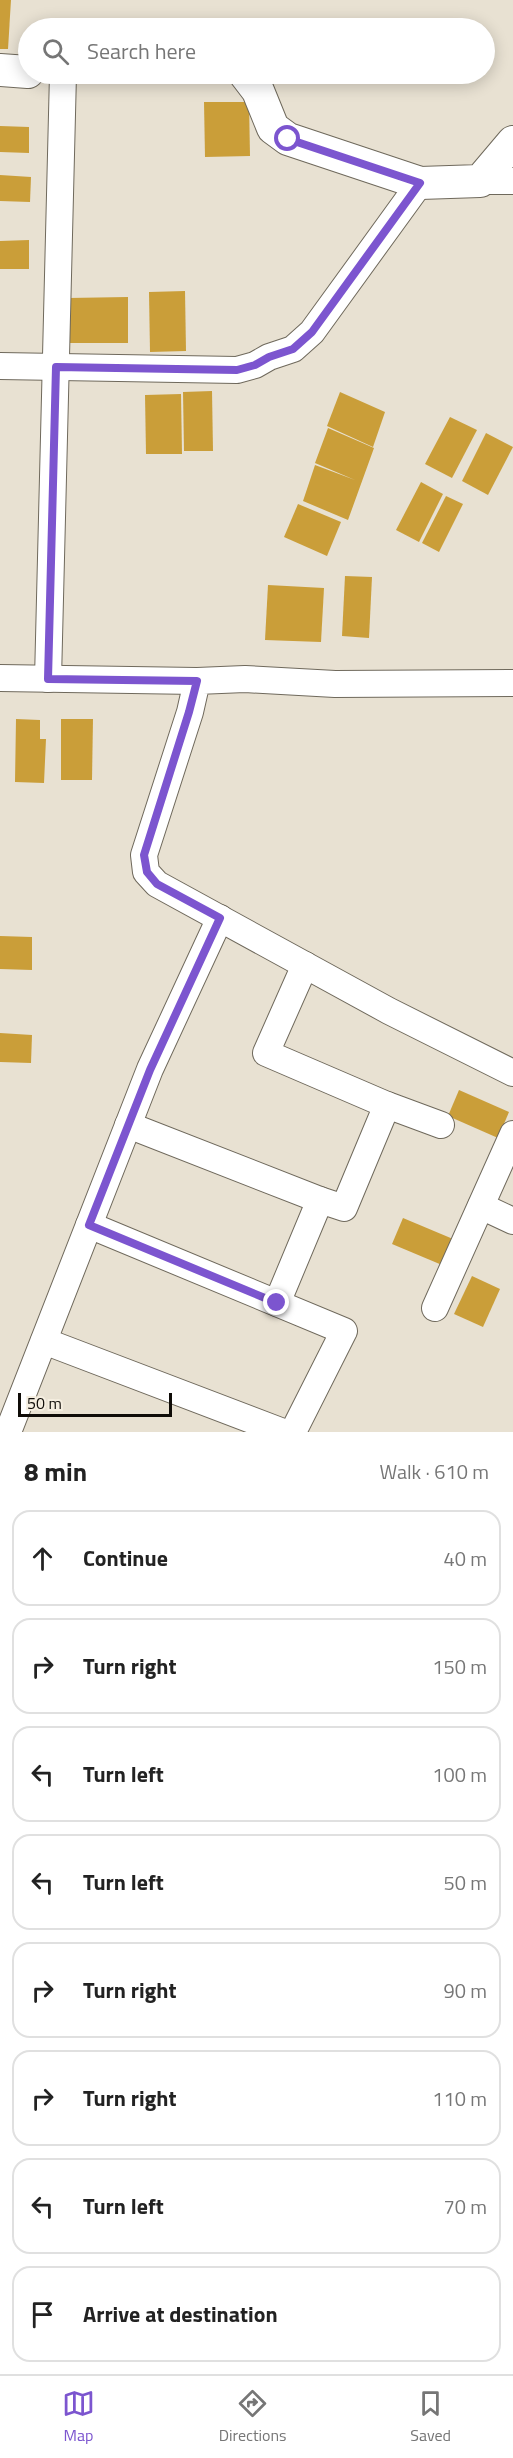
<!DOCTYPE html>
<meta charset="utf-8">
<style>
:root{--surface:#fff;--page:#f6f6f6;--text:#222;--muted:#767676;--line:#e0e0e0;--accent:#7c55cf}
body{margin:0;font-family:"Titillium Web",sans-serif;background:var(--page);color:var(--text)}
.scale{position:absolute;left:18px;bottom:15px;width:154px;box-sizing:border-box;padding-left:6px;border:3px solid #0f0c08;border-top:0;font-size:16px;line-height:21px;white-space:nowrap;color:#0f0c08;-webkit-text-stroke:4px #f5eee0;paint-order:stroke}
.stop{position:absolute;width:18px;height:18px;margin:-14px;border:4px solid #7c55cf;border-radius:50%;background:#fff}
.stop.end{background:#7c55cf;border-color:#fff;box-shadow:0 2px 6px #0008}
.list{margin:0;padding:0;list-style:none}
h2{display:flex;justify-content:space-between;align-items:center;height:78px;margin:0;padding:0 24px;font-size:26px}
h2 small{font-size:20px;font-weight:400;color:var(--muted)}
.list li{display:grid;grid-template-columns:39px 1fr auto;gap:18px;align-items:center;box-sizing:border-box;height:96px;margin:0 12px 12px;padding:0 12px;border:2px solid var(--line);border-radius:18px}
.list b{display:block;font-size:22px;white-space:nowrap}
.list em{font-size:20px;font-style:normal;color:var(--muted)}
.icon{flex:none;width:33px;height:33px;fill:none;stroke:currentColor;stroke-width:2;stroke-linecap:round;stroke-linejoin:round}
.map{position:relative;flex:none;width:513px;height:1432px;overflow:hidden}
.search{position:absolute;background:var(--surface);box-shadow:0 3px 15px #0003;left:18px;right:18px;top:18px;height:66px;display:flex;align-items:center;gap:15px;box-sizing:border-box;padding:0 21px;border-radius:33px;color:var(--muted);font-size:22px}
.sheet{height:942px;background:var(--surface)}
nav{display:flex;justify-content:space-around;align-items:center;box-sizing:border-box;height:84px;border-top:2px solid var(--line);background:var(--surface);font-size:16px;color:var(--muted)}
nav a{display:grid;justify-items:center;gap:3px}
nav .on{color:var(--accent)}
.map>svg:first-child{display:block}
.building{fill:#ca9e39}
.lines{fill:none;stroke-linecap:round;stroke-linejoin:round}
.minor-casing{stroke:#6f695c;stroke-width:28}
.tertiary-casing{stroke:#6f695c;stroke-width:34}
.minor{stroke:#fff;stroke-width:26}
.tertiary{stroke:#fff;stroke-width:32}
.route{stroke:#7c55cf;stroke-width:8}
</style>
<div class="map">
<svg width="513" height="1432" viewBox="0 0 513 1432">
<rect width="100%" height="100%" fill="#e8e1d2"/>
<g class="building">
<polygon points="0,0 11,0 8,49 0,49"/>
<polygon points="204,102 249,102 250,156 205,157"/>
<polygon points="0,126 29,127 29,153 0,152"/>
<polygon points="0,175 31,177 30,202 0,201"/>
<polygon points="29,240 29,269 0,269 0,241"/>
<polygon points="185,291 186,351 150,352 149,292"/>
<polygon points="128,297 128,343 69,343 68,298"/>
<polygon points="212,391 213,451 184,451 183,392"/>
<polygon points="340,392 385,412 373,447 327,426"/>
<polygon points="181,394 182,454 146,454 145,395"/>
<polygon points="450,417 477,430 452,478 425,464"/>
<polygon points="328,428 374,448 348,520 303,501 315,465 355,480 315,463"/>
<polygon points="486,433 513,447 488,495 462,481"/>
<polygon points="421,482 443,494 419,542 396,530"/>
<polygon points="446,496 463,504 439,552 422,543"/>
<polygon points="298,504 341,522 327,556 284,537"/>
<polygon points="345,576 372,577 369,638 342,636"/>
<polygon points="268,585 324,588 321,642 265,640"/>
<polygon points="16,719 40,720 40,739 46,739 44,783 15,782"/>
<polygon points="61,719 93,719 92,780 61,780"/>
<polygon points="0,936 32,937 32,970 0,969"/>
<polygon points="0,1033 32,1035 31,1063 0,1062"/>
<polygon points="459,1090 509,1112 498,1138 448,1116"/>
<polygon points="403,1218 453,1239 442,1265 392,1244"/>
<polygon points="472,1276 500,1289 483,1327 454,1314"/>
</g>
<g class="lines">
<defs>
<g id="minor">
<polyline points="480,181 513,181"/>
<polyline points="0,366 237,370 255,365 269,357 293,349 312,332 420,183"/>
<polyline points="0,678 197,681"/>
<polyline points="48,679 63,74"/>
<polyline points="513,683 335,684 245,679 197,681 190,712 144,855 146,872 157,884 389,1011 513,1073"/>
<polyline points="387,1105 441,1125"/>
<polyline points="128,1125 320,1200"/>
<polyline points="481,1206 513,1221"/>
<polyline points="89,1225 344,1331 293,1432"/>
<polyline points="277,1303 320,1200 344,1208 387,1105 266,1053 305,965"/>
<polyline points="435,1308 513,1134"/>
<polyline points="44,1341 283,1432"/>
<polyline points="8,1432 150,1069 220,918"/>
</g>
<g id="tertiary">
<polyline points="0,70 28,72"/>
<polyline points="245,74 258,91 273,128 288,139 420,183 480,181 513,142"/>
</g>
</defs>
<use href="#minor" class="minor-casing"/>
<use href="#tertiary" class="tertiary-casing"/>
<use href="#minor" class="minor"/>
<use href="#tertiary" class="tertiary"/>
</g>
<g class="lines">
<polyline class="route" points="277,1303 89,1225 150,1070 220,918 157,884 147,872 144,855 189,712 197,681 48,679 56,367 237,370 255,365 269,357 293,349 312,332 420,183 288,139"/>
</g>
</svg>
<div class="scale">50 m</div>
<div class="stop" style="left:288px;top:139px"></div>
<div class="stop end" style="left:277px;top:1303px"></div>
<div class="search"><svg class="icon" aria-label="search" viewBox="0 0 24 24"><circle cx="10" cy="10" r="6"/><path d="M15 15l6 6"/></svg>Search here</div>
</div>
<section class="sheet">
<h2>8 min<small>Walk · 610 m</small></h2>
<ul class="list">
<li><svg class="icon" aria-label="ahead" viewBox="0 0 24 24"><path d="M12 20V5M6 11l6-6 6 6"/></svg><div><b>Continue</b></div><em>40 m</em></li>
<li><svg class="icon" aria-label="right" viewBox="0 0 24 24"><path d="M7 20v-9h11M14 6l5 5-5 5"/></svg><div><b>Turn right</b></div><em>150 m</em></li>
<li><svg class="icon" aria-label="left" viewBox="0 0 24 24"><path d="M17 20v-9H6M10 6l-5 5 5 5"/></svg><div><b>Turn left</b></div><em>100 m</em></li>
<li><svg class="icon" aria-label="left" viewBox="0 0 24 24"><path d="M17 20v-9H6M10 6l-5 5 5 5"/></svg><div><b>Turn left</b></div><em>50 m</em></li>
<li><svg class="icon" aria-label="right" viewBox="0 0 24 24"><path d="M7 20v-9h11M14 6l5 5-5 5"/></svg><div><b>Turn right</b></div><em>90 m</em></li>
<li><svg class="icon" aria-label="right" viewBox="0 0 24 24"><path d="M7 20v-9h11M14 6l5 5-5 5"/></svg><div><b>Turn right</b></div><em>110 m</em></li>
<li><svg class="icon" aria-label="left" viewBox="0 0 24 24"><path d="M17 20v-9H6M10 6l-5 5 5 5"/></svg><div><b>Turn left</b></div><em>70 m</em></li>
<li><svg class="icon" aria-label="arrive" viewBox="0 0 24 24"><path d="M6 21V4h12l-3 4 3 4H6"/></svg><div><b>Arrive at destination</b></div></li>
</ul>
</section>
<nav>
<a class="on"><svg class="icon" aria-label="map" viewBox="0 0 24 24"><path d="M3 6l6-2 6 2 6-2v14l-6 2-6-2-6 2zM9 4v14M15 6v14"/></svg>Map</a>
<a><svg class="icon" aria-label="directions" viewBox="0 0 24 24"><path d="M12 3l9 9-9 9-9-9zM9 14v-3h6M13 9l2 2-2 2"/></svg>Directions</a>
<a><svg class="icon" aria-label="saved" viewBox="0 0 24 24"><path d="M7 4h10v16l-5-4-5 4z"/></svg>Saved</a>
</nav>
